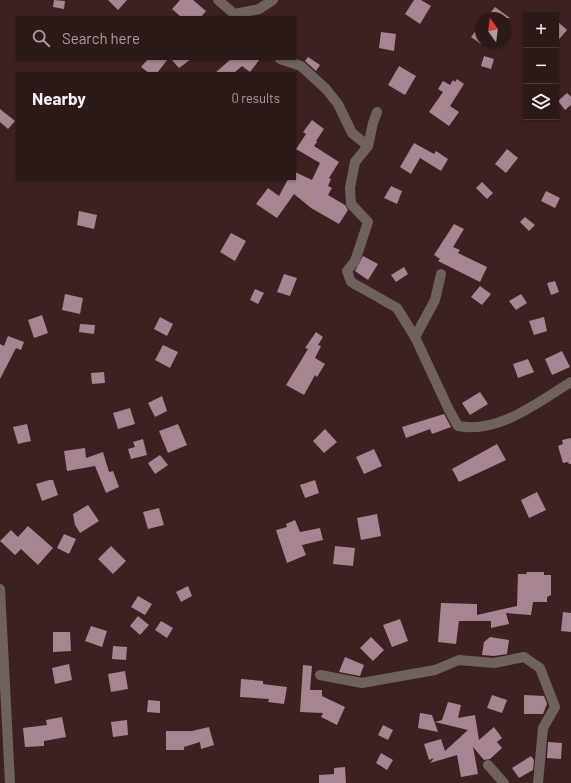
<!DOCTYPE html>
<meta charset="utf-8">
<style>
:root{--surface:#2e1919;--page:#362222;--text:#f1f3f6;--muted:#a7a0a2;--line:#493838}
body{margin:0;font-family:Barlow,sans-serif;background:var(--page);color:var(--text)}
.controls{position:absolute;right:12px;top:12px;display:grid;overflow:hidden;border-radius:0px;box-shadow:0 1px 3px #0004}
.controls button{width:36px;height:36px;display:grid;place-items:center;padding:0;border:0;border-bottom:1px solid var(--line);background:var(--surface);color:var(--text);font:20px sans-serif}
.compass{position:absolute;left:475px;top:12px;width:36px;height:36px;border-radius:50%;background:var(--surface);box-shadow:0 1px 3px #0004;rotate:346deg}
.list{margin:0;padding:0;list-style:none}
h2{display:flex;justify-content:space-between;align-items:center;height:52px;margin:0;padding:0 16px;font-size:17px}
h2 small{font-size:13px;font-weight:400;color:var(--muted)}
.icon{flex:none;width:22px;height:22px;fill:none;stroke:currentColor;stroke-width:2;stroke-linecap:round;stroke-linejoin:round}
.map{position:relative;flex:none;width:571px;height:783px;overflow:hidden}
.search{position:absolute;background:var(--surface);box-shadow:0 1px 3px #0004;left:16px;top:16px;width:280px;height:44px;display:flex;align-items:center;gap:10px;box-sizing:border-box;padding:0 14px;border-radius:0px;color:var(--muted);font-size:15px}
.panel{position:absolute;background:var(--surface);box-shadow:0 1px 3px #0004;left:16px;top:72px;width:280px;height:108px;border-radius:0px}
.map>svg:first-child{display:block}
.building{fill:#a58591}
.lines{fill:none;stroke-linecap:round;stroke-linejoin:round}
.minor{stroke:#6f625c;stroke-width:10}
</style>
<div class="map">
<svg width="571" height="783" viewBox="0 0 571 783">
<rect width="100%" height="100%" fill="#3d2121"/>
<g class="building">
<polygon points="54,0 65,1 64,9 53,7"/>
<polygon points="108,0 127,0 118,10"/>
<polygon points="180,0 193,0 206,11 201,17 181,17 172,9"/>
<polygon points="414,0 421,0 431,6 420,24 405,14"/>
<polygon points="495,7 510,18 486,18"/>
<polygon points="556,20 567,30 556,43"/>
<polygon points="481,24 481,44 471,37"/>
<polygon points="381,32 396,34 394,51 379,48"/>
<polygon points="484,56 494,59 491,69 481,66"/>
<polygon points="308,57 320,65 316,71 305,61"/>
<polygon points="148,59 168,59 157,73 149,73 141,67"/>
<polygon points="171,59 191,59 179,68"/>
<polygon points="231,59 260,59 250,72 242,66 234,73 215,73"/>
<polygon points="399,66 416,76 405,95 388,85"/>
<polygon points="457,79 464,84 450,106 459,112 449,126 429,112 443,92 438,89 443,81 450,85 453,80 455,82"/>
<polygon points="567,93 571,97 571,105 565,110 558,101"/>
<polygon points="0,109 15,121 8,129 0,122"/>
<polygon points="312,120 324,129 316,141 317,142 314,146 339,162 329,178 331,179 328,186 332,188 328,195 345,205 348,210 339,224 311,208 294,194 277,218 256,204 268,188 279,196 288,179 295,179 295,172 312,180 320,163 296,149 306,134 303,132"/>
<polygon points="414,143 434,154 436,151 448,159 441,171 420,158 411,174 400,167"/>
<polygon points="507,149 518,158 506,173 495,164"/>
<polygon points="482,182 493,193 487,199 476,188"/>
<polygon points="391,186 402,191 397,204 384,198"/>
<polygon points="546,191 560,198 555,208 541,201"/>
<polygon points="79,211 97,215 94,229 77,225"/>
<polygon points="525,217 535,225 529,231 520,222"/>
<polygon points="454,224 464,229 453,247 460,250 458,253 487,267 480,282 438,261 440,259 434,255"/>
<polygon points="231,233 246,241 235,261 220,252"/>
<polygon points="363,256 378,264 368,280 355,271"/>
<polygon points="404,267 408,274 396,282 391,275"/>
<polygon points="284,274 297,278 290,296 277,292"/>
<polygon points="555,281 559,292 551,295 547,283"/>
<polygon points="480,286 491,294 482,305 471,297"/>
<polygon points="255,289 264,293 258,304 250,300"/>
<polygon points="65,294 83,298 80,314 62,310"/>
<polygon points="521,294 527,303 516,310 509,301"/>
<polygon points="42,315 48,333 34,338 28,320"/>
<polygon points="160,317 173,324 167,336 154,329"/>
<polygon points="544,317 547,331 534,335 529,321"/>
<polygon points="80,324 95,325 94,334 79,332"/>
<polygon points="316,332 323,337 318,345 321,346 315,358 325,364 317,377 315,375 304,395 286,385 308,349 305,348"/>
<polygon points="8,336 24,342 21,350 16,348 0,379 0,344 4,346"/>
<polygon points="163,345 178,352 170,368 155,360"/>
<polygon points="562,351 570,367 552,375 545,359"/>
<polygon points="528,359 534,372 518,378 513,364"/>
<polygon points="104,372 105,383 92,384 91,373"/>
<polygon points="480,392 488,404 470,415 462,403"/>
<polygon points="162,396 167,411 155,417 148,403"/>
<polygon points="130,408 135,424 118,429 113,413"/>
<polygon points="444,414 451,427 432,434 430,429 406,438 402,427"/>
<polygon points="27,424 31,441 18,444 13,427"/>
<polygon points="178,424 187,445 168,453 159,431"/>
<polygon points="325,429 337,442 324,453 313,441"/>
<polygon points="571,438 571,464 569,464 568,462 563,463 558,446 563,444 562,440"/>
<polygon points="143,439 147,455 131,459 128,449 135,447 133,442"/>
<polygon points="497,444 506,460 459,482 452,469"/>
<polygon points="85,448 86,458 103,452 109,472 113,471 119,487 106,493 95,466 67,471 64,451"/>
<polygon points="374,449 382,466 364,474 356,457"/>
<polygon points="160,455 168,465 155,474 148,463"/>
<polygon points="49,480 53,480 58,495 42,501 36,484"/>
<polygon points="315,480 319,493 305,498 300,485"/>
<polygon points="537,492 546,510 529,518 521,500"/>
<polygon points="88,505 99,521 80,533 75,525 73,514"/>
<polygon points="159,508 164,525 148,529 143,512"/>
<polygon points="377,514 381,536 361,540 357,518"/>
<polygon points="295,520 300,532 320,528 323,540 302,545 306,555 287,563 276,530 287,527 286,524"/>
<polygon points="28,526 53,548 38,565 21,549 15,555 0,541 11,530 18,537"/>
<polygon points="64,534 76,539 69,554 57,548"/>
<polygon points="111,546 126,561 113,574 98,559"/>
<polygon points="335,546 355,548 353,566 333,564"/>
<polygon points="527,572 544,572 544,575 551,575 551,595 547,597 547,602 533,602 531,615 506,613 509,624 491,628 491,621 459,621 456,644 438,642 441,603 477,604 477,615 517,606 518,574 526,574"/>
<polygon points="188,586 192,596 181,602 176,592"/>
<polygon points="138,596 152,604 145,615 131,607"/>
<polygon points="563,612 571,613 571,632 561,631"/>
<polygon points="138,616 149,625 140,635 130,626"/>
<polygon points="400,619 408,641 392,647 383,625"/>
<polygon points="161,621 173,628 167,638 155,630"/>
<polygon points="91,626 107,631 102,647 85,641"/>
<polygon points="53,632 70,632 71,651 53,652"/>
<polygon points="371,637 384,650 373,661 360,648"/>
<polygon points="490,637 509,640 507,654 494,656 482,655 484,642"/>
<polygon points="113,646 127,647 126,660 112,659"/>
<polygon points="345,657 364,665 360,676 339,672"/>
<polygon points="69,664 72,680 55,684 52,668"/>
<polygon points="303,665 312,666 310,690 322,690 322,696 345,707 337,725 321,717 323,713 300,712"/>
<polygon points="125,671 128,689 111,692 108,674"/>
<polygon points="241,679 263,681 263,684 287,687 284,704 268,702 269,699 240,697"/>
<polygon points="492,695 507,700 502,713 487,708"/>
<polygon points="524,695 544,696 547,704 543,714 524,714"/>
<polygon points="148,700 160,701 160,713 147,712"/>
<polygon points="448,702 461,705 458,718 475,715 479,740 494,727 502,738 497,742 502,748 490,759 484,760 473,747 478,774 461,777 457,755 430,763 434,758 429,760 424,744 441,739 445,751 468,730 435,722 442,720"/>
<polygon points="420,713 432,715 438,732 418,728"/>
<polygon points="62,717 66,737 44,741 44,746 25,747 23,728 47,725 46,720"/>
<polygon points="127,720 128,735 113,737 111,722"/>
<polygon points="383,725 393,730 388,740 378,735"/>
<polygon points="209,727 214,745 201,749 200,742 184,747 184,750 166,750 166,731 192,731"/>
<polygon points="548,742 562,743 561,759 547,758"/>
<polygon points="381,753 393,760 387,770 376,763"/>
<polygon points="531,756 534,760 533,770 519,778 512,768"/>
<polygon points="345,767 346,783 319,783 319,775 334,774 334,768"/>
</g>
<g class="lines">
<g class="minor">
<polyline points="218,0 238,17"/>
<polyline points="235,14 259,9 273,0"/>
<polyline points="280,59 301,66 326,89 338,104 352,133 368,146"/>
<path d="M377,112l-4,11 -5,23 -13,16 -5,26 1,16 17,18 -13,39 -8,10 4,11 46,26 18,29 34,73 9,16c41,8 80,-24 113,-44"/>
<polyline points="415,337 435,300 441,274"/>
<polyline points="0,589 10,783"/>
<polyline points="320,675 362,683 435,670 459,660 494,663 524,657 540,668 555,707 543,728 538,783"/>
<polyline points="488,765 504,783"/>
</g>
</g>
</svg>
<div class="controls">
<button>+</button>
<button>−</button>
<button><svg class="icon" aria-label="layers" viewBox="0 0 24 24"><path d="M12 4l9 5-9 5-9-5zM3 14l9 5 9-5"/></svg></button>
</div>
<svg class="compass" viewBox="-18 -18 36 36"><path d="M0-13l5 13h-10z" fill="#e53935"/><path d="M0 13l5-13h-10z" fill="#a7a0a2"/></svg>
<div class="search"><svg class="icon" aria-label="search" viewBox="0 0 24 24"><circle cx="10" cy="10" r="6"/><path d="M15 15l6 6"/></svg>Search here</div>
<section class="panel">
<h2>Nearby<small>0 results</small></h2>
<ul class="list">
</ul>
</section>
</div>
